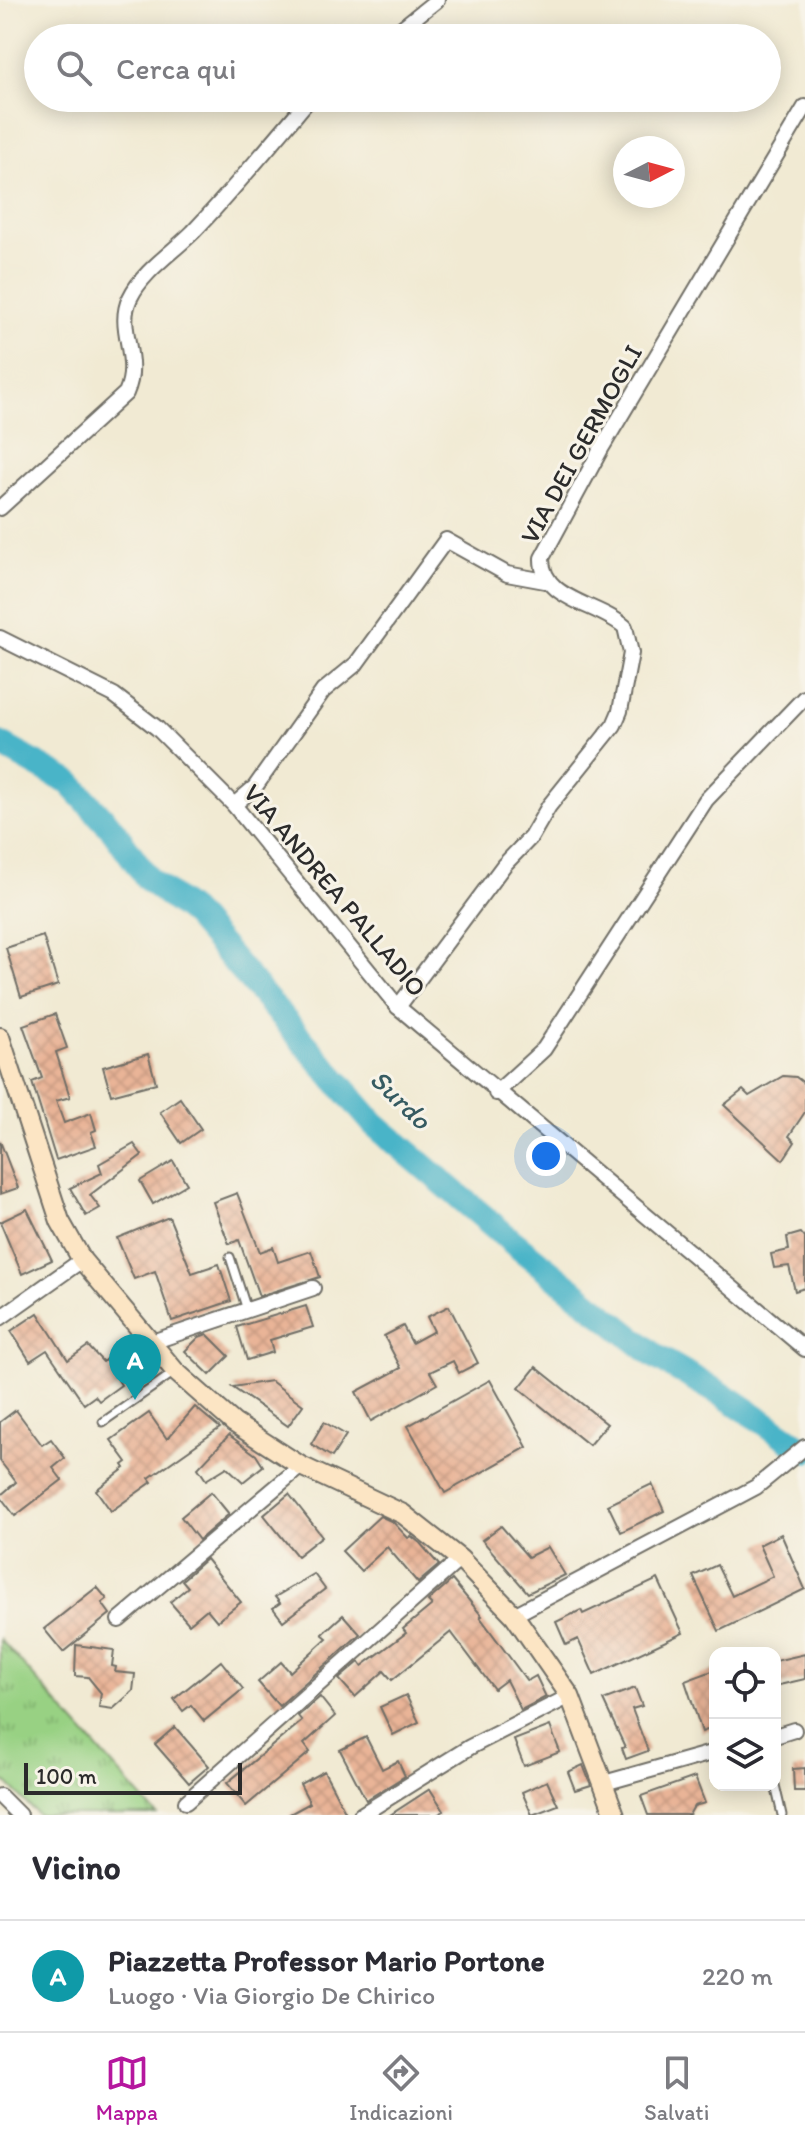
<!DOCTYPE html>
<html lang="it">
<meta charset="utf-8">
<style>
:root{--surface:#fff;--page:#f7f7f7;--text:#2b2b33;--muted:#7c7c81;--line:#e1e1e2;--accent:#b5179e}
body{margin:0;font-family:Itim,sans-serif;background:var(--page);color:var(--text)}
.controls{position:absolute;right:24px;bottom:24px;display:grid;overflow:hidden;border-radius:16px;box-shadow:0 4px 20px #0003}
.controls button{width:72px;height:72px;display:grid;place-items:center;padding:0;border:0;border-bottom:2px solid var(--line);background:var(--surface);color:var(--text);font:40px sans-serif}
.compass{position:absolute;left:613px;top:136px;width:72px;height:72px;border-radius:50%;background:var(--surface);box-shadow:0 4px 20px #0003;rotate:84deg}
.scale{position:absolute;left:24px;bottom:20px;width:218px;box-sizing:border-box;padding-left:8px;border:4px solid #2b2b2b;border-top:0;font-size:22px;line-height:28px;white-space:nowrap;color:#2b2b2b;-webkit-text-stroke:6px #f7f3e8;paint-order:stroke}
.you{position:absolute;left:546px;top:1156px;width:28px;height:28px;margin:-20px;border:6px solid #fff;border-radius:50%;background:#1a73e8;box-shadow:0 0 0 12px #1a73e833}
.badge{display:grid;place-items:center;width:52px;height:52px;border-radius:50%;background:var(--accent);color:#fff;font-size:26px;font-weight:700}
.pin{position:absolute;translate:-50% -66px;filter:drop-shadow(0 2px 4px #0008)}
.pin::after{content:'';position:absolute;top:42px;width:28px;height:24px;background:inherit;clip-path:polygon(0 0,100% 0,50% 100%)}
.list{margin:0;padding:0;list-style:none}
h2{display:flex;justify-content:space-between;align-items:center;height:104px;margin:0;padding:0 32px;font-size:34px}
h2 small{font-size:26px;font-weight:400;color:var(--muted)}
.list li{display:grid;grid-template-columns:52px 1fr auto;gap:24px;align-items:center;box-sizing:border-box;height:112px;padding:0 32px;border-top:2px solid var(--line)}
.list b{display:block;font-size:30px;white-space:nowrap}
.list p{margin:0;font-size:26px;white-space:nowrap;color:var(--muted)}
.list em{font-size:26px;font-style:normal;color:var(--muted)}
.icon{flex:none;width:44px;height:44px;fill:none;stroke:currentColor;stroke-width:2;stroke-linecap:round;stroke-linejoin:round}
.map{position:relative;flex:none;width:805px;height:1815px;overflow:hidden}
.search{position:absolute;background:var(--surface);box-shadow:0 4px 20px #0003;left:24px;right:24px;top:24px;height:88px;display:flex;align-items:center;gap:20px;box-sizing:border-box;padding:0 28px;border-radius:44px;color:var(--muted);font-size:30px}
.sheet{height:216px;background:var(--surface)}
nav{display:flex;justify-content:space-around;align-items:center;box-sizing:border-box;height:112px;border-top:2px solid var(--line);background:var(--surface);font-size:22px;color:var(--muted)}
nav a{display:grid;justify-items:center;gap:4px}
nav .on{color:var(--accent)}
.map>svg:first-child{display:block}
.grass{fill:url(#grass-tufts);stroke:#627e57;stroke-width:2}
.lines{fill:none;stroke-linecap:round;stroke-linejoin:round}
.river{stroke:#4ab4c8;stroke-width:26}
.building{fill:url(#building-cross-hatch)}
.service-casing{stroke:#706e66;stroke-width:11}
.minor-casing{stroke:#706e66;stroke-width:18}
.secondary-casing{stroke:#706e66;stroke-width:22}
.service{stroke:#fff;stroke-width:7}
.minor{stroke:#fff;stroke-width:14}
.secondary{stroke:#fce5c4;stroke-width:18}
.labels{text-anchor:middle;stroke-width:6;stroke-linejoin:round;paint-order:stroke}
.street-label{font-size:26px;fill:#2b2b2b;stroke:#f7f3e8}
.water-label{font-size:28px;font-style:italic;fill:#365b62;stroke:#f7f3e8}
</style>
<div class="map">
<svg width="805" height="1815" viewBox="0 0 805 1815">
<defs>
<pattern id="grass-tufts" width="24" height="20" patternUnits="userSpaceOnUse" patternTransform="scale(2)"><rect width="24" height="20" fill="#98d183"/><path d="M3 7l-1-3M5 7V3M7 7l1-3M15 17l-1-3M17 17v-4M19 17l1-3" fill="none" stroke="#7caa6b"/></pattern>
<pattern id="building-cross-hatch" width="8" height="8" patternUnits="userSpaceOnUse" patternTransform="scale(2)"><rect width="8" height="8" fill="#e9b497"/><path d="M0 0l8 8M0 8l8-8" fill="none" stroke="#c89b82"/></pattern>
</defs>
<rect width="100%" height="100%" fill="#f7f3e8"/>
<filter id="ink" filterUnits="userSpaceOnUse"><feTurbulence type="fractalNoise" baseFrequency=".0125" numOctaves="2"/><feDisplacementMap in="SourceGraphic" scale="16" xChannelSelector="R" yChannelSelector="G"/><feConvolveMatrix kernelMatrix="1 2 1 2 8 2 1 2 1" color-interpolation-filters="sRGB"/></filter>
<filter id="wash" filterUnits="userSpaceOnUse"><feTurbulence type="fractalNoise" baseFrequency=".006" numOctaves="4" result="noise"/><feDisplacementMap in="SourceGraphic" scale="32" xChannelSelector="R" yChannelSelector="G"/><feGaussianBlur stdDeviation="1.8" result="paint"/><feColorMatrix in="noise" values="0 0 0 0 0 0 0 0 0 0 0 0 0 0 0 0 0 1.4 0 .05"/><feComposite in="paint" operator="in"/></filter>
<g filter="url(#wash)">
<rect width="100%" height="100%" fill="#f1ead3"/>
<polygon class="grass" points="0,1639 157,1815 38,1815 0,1776"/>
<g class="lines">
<polyline class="river" points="0,744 70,783 114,831 148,879 194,915 374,1124 514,1243 655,1356 733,1401 805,1450"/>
</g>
<g id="blocks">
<g class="building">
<polygon points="43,936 58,985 21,997 6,948"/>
<polygon points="55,1014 67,1048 56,1052 70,1097 56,1101 64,1123 91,1113 96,1130 91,1132 96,1146 56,1160 32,1082 42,1078 23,1025"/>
<polygon points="148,1054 156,1083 111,1095 103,1067"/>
<polygon points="783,1076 796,1077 805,1084 805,1112 789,1136 795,1142 783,1160 724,1105 743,1090 749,1096"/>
<polygon points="180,1098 201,1129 181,1143 160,1112"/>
<polygon points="0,1141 18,1188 0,1194"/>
<polygon points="134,1144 142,1155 90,1195 100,1208 86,1216 70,1188 102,1173 99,1164"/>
<polygon points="173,1161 187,1184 153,1204 140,1181"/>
<polygon points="237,1193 260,1252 273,1247 278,1262 311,1251 320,1277 259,1296 239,1240 229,1244 213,1202"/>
<polygon points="27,1209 52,1260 22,1274 0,1222"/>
<polygon points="169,1217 192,1273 219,1264 231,1301 172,1321 155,1271 134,1279 117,1238"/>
<polygon points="801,1233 805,1238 805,1288 795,1291 789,1266 774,1268 771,1254 789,1250 787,1237"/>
<polygon points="306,1306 313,1327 270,1340 273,1352 247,1360 237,1327"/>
<polygon points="449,1306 478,1363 459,1373 453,1361 430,1372 437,1384 371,1421 356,1392 401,1368 384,1336 403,1326 412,1343 434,1331 427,1317"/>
<polygon points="38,1313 68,1360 88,1346 103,1362 106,1359 121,1385 99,1401 95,1396 84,1404 47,1350 30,1361 11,1331"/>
<polygon points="207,1334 229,1356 210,1375 185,1351 199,1337"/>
<polygon points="536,1367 607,1424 589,1445 519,1388"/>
<polygon points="490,1380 527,1447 445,1493 408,1426"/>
<polygon points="271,1381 303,1405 288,1426 232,1387"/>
<polygon points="195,1407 220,1428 149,1478 152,1482 111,1511 96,1490 125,1468 123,1465 127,1462 111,1440 149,1413 167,1439"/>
<polygon points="16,1410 42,1445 51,1439 65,1458 53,1468 62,1480 15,1516 0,1496 16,1482 0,1461 0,1422"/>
<polygon points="324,1422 346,1435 332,1457 311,1444"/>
<polygon points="229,1435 256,1455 263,1466 243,1482 227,1467 206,1480 198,1468"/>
<polygon points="652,1484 664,1511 621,1532 608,1505"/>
<polygon points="211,1492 229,1514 199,1540 181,1517"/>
<polygon points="289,1494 322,1536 297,1556 264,1515"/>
<polygon points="380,1516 393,1522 408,1538 411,1536 420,1543 439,1565 418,1583 387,1547 361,1571 342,1551"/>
<polygon points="501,1526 528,1557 548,1547 565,1575 528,1593 482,1540"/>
<polygon points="781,1534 805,1589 719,1631 693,1576 717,1565 732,1596 773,1576 759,1545"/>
<polygon points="206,1559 241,1602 217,1621 207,1609 189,1624 170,1602 188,1587 182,1580"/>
<polygon points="314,1574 325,1589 283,1621 273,1608 280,1603 275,1597"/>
<polygon points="658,1579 683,1633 594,1675 578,1639 566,1645 556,1622 581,1610 583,1614"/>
<polygon points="452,1580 482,1616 480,1617 527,1681 536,1676 546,1697 521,1710 506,1680 494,1689 451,1632 392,1680 384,1671 355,1697 339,1679 359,1662 362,1666 406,1633 403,1629 432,1605 428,1601"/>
<polygon points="97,1587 107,1599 102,1603 110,1614 63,1652 44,1629"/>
<polygon points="343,1615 360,1634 279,1706 258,1682 281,1662 290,1672 327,1638 322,1634"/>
<polygon points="76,1645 114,1650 112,1666 116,1667 115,1672 135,1674 133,1691 113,1709 99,1707 101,1693 88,1677 75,1676"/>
<polygon points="805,1654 805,1679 775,1686 775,1661"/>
<polygon points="221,1661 243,1689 204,1721 191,1705 183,1711 174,1699"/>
<polygon points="715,1670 715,1727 702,1732 685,1681"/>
<polygon points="635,1688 642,1706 632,1709 648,1751 626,1759 622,1748 625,1747 603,1700"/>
<polygon points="406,1695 419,1722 393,1735 380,1707"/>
<polygon points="320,1697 335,1716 304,1744 310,1752 246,1806 227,1783 302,1721 298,1716"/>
<polygon points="550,1726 560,1752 524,1766 514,1740"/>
<polygon points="175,1727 209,1766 189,1783 155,1744"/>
<polygon points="366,1737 382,1769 398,1761 405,1776 366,1800 340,1750"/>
<polygon points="583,1765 591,1785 575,1790 568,1772"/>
<polygon points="805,1768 805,1791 794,1791 793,1769"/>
<polygon points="324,1771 347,1815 288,1815 310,1803 300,1784"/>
<polygon points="695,1777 705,1803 694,1806 689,1815 648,1815 641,1796"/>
<polygon points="547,1781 558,1805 532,1815 522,1792"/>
<polygon points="430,1789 444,1811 437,1815 390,1815"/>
</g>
</g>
</g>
<g filter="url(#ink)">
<use href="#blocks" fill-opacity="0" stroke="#706e66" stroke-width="2"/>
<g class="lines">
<defs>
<g id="service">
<polyline points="230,1257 247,1310"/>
<polyline points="103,1422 173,1373"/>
<polyline points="775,1785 782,1815"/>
</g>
<g id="minor">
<polyline points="373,38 398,31 437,0"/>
<path d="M0,508l126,-115c16,-35 -11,-64 4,-95 12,-26 43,-46 63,-66 41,-43 79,-89 117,-134"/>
<polyline points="0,638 114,695 157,728 234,805 398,1007 805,1349"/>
<polyline points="234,805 255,787 323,691 356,664 446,540 507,574 545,581"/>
<path d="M398,1007l106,-142 27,-28 18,-31 65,-81 6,-14 11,-58 -6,-26c-27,-24 -84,-27 -83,-69l59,-109 204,-342"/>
<polyline points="496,1093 544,1049 706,800 804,698"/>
<polyline points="0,1318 82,1260"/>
<polyline points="149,1343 313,1288"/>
<polyline points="514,1615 756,1487 805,1447"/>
<polyline points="119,1620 301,1466"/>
<polyline points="775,1736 794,1730"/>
<polyline points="604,1783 715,1752"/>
<polyline points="0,1796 19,1815"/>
<polyline points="186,1802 460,1559"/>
<polyline points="361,1815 470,1747 570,1696"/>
</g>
<polyline id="secondary" points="0,1037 60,1221 82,1260 175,1371 234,1423 301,1466 403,1514 460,1559 514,1615 570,1696 615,1815"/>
</defs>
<use href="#service" class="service-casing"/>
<use href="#minor" class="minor-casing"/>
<use href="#secondary" class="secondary-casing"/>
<use href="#service" class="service"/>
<use href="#minor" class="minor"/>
<use href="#secondary" class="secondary"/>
</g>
</g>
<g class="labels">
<g class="street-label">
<text transform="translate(581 444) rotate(-61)" y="9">VIA DEI GERMOGLI</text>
<text transform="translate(335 890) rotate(50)" y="9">VIA ANDREA PALLADIO</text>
</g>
<g class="water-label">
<text transform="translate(401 1099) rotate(44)" y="10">Surdo</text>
</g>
</g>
</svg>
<div class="controls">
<button><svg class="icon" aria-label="locate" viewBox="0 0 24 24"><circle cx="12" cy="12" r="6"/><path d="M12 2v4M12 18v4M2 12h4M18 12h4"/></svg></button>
<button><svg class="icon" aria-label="layers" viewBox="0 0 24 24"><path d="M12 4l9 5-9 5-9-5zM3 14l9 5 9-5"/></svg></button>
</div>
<svg class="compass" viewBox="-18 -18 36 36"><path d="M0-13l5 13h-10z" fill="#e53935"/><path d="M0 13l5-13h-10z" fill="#7c7c81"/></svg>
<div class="scale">100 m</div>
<div class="you"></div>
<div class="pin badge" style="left:135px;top:1400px;background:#0f9aa8">A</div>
<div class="search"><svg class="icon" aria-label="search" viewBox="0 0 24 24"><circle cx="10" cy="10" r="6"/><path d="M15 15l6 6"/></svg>Cerca qui</div>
</div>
<section class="sheet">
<h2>Vicino<small></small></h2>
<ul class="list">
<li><span class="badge" style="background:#0f9aa8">A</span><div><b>Piazzetta Professor Mario Portone</b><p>Luogo · Via Giorgio De Chirico</p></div><em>220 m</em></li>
</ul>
</section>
<nav>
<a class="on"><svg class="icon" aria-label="map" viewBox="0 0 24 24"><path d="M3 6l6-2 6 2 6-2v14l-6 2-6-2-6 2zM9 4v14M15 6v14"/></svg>Mappa</a>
<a><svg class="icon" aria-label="directions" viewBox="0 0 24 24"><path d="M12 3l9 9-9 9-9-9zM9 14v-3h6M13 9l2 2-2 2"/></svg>Indicazioni</a>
<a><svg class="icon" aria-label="saved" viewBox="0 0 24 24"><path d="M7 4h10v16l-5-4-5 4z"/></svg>Salvati</a>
</nav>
